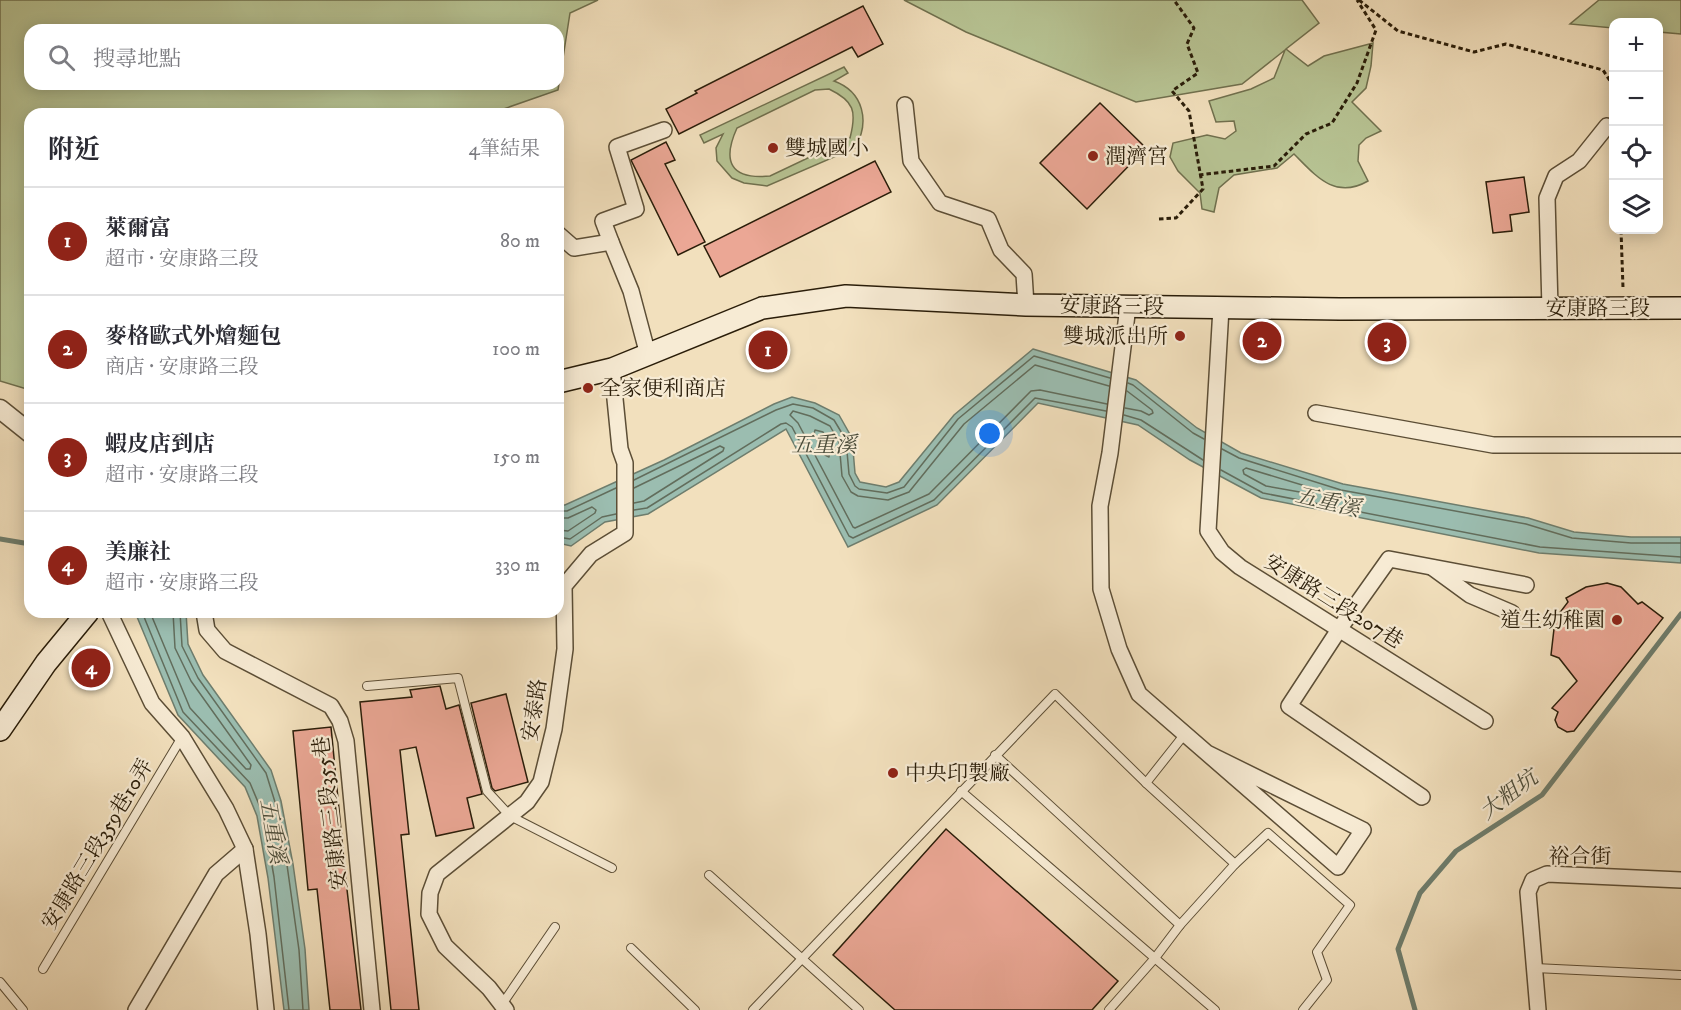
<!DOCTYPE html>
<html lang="zh-TW">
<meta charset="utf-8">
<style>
:root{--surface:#fff;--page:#f7f7f7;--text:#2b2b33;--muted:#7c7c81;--line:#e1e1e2;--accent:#8f2418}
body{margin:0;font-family:"IM FELL DW Pica","Noto Serif TC",serif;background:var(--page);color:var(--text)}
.controls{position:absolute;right:18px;top:18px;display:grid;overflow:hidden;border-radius:12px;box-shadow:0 3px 15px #0003}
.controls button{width:54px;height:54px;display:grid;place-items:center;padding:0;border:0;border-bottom:2px solid var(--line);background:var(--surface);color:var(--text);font:30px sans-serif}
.you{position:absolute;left:990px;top:434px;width:21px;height:21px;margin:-15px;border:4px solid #fff;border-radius:50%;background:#1a73e8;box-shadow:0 0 0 9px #1a73e833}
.badge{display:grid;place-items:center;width:39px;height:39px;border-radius:50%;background:var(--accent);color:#fff;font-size:20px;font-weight:700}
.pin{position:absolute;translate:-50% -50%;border:3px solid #fff;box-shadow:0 2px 6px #0006}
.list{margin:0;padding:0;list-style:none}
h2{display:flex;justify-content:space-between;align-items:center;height:78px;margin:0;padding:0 24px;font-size:26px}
h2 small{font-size:20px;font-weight:400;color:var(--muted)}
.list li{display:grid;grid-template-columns:39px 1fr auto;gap:18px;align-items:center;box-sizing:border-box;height:108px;padding:0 24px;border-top:2px solid var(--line)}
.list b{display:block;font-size:22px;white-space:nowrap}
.list p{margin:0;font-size:20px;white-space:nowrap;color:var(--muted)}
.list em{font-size:20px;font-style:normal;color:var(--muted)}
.icon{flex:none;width:33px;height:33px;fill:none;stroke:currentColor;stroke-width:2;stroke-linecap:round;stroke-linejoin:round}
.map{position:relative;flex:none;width:1681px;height:1010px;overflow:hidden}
.search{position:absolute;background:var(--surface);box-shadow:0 3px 15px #0003;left:24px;top:24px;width:540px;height:66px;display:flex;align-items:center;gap:15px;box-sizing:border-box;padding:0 21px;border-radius:18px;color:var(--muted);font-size:22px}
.panel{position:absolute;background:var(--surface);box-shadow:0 3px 15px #0003;left:24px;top:108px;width:540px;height:510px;border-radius:18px}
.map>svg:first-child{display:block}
.green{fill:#b7c393;stroke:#70704e;stroke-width:1.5;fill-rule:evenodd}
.water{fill:#9bbdb0;stroke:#6e7d6d;stroke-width:1.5}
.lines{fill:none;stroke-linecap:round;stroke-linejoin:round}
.shore{stroke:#626d5c;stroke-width:1.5}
.stream{stroke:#6e7d6d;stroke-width:5}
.building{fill:#eba795;stroke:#2a1d09;stroke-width:1.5}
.service-casing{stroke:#5c4e36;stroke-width:10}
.minor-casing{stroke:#5c4e36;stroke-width:18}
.tertiary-casing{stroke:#5c4e36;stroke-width:21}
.secondary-casing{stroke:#2a1d09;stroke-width:24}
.path{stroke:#2a1d09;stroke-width:3;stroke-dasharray:4.5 3;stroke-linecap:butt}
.service{stroke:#f7ebd4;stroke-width:8}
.minor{stroke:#f7ebd4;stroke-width:15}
.tertiary{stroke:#f7ebd4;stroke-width:18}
.secondary{stroke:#f7ebd4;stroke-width:21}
.poi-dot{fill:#8f2418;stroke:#f7ebd4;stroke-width:2}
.labels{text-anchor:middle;stroke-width:4.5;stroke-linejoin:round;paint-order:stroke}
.poi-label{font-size:21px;fill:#2a1d09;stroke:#f7ebd4;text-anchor:start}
.street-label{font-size:21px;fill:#2a1d09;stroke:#f7ebd4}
.water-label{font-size:22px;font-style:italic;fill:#4c4d3b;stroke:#f7ebd4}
</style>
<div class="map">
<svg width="1681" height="1010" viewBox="0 0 1681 1010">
<rect width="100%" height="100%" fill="#f2e0bd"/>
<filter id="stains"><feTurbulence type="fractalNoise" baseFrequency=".00333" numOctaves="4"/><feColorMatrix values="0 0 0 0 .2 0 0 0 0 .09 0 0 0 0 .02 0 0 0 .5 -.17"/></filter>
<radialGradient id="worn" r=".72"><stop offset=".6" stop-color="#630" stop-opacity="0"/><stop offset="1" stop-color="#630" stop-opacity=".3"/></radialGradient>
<g class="green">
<path d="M0,0h598l-28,13 -12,77 -69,24h-459v276l-30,-9zM30,30h528v54h-528z"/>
<path d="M904,0h398l17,23 -33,26 22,17 16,-10 49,-13 -2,23 -5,22 -14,14 29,29 -15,7 -7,7 -1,16 10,20c-33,19 -52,-5 -74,-27l-17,14 -43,7 -15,13 -5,24 -12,-3 -2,-16 -22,-22 -8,-14 3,-14 34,-8 18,4 11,-8 -2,-10 -18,1 -7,-21 42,-12 23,-11 11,-28 -43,34 -106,18 -170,-70z"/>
<polygon points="1599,0 1681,0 1681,34 1659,32 1658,22 1614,22 1613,28 1570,24"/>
<path d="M844,67l4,6 -14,8c30,11 36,41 21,67l-88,38 -23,-3 -12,-5 -8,-9 -7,-8 -1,-13 7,-14 -19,9 -4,-8zM829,89c25,12 28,22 21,49l-80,38c-40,4 -48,-15 -33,-48l78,-38z"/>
</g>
<g class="water">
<polygon points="1033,349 1136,380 1197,428 1241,453 1343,484 1528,518 1574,532 1631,537 1681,537 1681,563 1539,553 1261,498 1190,460 1138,425 1038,403 937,505 848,547 786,429 648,514 605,522 571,546 558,543 558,505 565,505 664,460 774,404 792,397 815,403 839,415 852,438 855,473 860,482 886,487 899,482 954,415"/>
<polygon points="135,612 186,612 188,644 203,675 271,770 281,801 293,864 305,949 309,1010 284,1010 268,878 257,816 245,787 178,715"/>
</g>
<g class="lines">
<g class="shore">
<polyline points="1128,383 1133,385 1193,433 1204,439"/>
<polyline points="1107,404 1040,390 1031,391 929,494 855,528 853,527 798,423 790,415 793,411 810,416 830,426 839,442 842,476 851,492 858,496 888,500 909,492 964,424 1035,365 1109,386"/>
<polyline points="1125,408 1141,411 1149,415 1153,413 1152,410 1127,391"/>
<polyline points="1124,415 1141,420 1203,460"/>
<polygon points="815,430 823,432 830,445 829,457 825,455 814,434"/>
<polyline points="1222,449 1239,458 1341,490 1526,524 1572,538 1631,543 1681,543"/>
<polygon points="1246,468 1312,488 1314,492 1311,494 1266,486 1244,474 1243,470"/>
<polyline points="1221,470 1263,493 1540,547 1681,557"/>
<polyline points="634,480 776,410 793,404 813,408 834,420 846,440 849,474 855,486 859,489 887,493 904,487 958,419 1034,356 1110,378"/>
<polyline points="634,488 720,446 724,448 723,451 644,501 634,503"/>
<polyline points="634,510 647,508 781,424 786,423 792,427 849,536 853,538 934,500 1035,398 1106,411"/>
<polyline points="558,511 567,511 616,488"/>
<polyline points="558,518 568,518 592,507 596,510 595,513 568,531 558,530"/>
<polyline points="558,537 570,539 602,517 616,514"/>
<polyline points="142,612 183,712 250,783 263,814 274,877 289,1010"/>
<polyline points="150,612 190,708 246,769 250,769 251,765 191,681 175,648 173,612"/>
<polyline points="180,612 182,646 198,678 266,773 275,802 287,865 299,950 303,1010"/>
</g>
<g class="stream">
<polyline points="0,539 30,544"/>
<polyline points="1415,1010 1398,949 1420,893 1456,851 1542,795 1681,614"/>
</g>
</g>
<g class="building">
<polygon points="863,6 883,44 858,57 852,47 679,134 666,109 697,93 695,91"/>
<polygon points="1100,103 1146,148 1087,209 1040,163"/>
<polygon points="666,142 675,160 665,164 705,242 678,255 631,160"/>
<polygon points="875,161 891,192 720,277 704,246"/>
<polygon points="1524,177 1529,212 1510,215 1512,231 1493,233 1486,182"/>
<polygon points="1607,583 1621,587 1638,604 1642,602 1663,618 1574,731 1567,732 1558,727 1555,720 1558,712 1552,708 1577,681 1559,658 1551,655 1554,629 1558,615 1568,602 1566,598 1586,587"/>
<polygon points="440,686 446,709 459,705 482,794 467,798 474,828 436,836 416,747 400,750 409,834 401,835 419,1010 391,1010 360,702 412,697 410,690"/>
<polygon points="506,694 528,782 495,791 492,788 471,703"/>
<polygon points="331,727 346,881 361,1010 330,1010 317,889 308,890 293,731"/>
<polygon points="946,829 1118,981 1092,1010 895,1010 833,955"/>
</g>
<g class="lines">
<defs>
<g id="service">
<polyline points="367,686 458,678 487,791 510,816 612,868"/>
<polyline points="995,755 1180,925"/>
<polyline points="1146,783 1184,735"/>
<polyline points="961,791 1215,1010"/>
<polyline points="709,875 859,1010"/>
<polyline points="631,948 695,1010"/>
<polyline points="1535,968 1681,975"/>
<polyline points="43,969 182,737"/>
<polyline points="0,982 23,1010"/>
<polyline points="503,1003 555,927"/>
<polyline points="753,1010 1055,694 1146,783 1235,864"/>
<polyline points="1109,1010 1155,958 1180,925 1235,864 1268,833 1350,905 1317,952 1327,980 1303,1010"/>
</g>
<g id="minor">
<polyline points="905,105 911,161 940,203 988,219 1001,250 1024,274 1026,305"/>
<polyline points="558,234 574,248 611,242 631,291 648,355"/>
<polyline points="611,242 603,221 636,209 617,147 664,130"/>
<polyline points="1128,306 1110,453 1100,506 1101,589 1119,649 1139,694 1338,867 1363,830 1207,753"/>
<polyline points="1221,308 1208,531 1222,552 1240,567 1485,721"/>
<polyline points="1550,308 1547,198 1556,176 1579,161 1607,126"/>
<polyline points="1316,413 1493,445 1681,445"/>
<polyline points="1433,568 1470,595 1512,613"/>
<polyline points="109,612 152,703 182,737 226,809 245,849 258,934 266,1010"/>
<polyline points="204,612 207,630 225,651 331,706 340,721 346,741 372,1010"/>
<polyline points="1422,797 1289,706 1340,628 1389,559 1526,585"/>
<polyline points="136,1010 216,874 245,849"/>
<polyline points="506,1010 489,988 445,946 429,914 430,893 437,874 527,802 541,782 554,729 565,649 564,586 591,554 625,533 625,463 620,449 612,369"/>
<polyline points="1538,1010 1528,892 1533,880 1547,874 1681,880"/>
</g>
<polyline id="tertiary" points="0,409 30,433"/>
<g id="secondary">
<polyline points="558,382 612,369 762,308 846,296 1026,305 1340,309 1681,308"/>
<polyline points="0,730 46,663 88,612"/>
</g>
</defs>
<use href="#service" class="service-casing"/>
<use href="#minor" class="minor-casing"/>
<use href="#tertiary" class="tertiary-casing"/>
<use href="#secondary" class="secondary-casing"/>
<g class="path">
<polyline points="1359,0 1398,31 1474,52 1506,44 1603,70 1614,87"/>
<polyline points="1199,175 1274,166 1306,134 1332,123 1357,83 1376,30 1357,0"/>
<polyline points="1159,219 1176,218 1203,189 1189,111 1172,91 1198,73 1187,44 1194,28 1174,0"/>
<polyline points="1621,230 1623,288"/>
</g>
<use href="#service" class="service"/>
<use href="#minor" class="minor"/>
<use href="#tertiary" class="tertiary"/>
<use href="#secondary" class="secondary"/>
</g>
<g class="poi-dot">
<circle cx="773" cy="148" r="6"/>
<circle cx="1093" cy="156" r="6"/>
<circle cx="1180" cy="336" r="6"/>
<circle cx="588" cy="388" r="6"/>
<circle cx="1617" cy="620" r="6"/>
<circle cx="893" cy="773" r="6"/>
</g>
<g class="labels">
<g class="poi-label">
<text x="785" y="155">雙城國小</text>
<text x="1105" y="163">潤濟宮</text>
<text x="1168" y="343" text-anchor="end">雙城派出所</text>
<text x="600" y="395">全家便利商店</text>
<text x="1605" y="627" text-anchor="end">道生幼稚園</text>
<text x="905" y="780">中央印製廠</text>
</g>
<g class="street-label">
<text transform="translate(1112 306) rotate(1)" y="7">安康路三段</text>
<text x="1598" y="315">安康路三段</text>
<text transform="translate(1334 601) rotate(32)" y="7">安康路三段207巷</text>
<text transform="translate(534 710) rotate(-81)" y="7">安泰路</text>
<text transform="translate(330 813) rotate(-97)" y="7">安康路三段355巷</text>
<text transform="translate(97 844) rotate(-59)" y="7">安康路三段359巷10弄</text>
<text x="1580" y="863">裕合街</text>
</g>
<g class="water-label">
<text x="824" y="452">五重溪</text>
<text transform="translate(1328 501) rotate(13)" y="8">五重溪</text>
<text transform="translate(1508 794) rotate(-37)" y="8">大粗坑</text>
<text transform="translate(274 831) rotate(80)" y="8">五重溪</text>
</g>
</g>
<rect width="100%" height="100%" filter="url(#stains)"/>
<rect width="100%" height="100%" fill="url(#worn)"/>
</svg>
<div class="controls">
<button>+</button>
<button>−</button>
<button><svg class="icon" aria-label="locate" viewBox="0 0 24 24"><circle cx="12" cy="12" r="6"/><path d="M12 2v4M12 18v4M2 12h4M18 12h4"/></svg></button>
<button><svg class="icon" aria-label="layers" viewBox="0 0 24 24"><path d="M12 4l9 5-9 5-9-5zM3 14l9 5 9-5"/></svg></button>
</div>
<div class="you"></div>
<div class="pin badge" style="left:768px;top:350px">1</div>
<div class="pin badge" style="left:1262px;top:341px">2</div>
<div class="pin badge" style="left:1387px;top:342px">3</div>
<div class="pin badge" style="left:91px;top:668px">4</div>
<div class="search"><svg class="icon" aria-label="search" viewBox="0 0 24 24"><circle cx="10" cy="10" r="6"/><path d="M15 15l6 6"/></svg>搜尋地點</div>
<section class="panel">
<h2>附近<small>4筆結果</small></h2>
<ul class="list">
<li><span class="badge">1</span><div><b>萊爾富</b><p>超市 · 安康路三段</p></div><em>80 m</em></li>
<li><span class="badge">2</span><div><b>麥格歐式外燴麵包</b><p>商店 · 安康路三段</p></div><em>100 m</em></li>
<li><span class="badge">3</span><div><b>蝦皮店到店</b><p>超市 · 安康路三段</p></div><em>150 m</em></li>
<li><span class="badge">4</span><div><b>美廉社</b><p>超市 · 安康路三段</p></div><em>330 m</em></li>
</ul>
</section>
</div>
